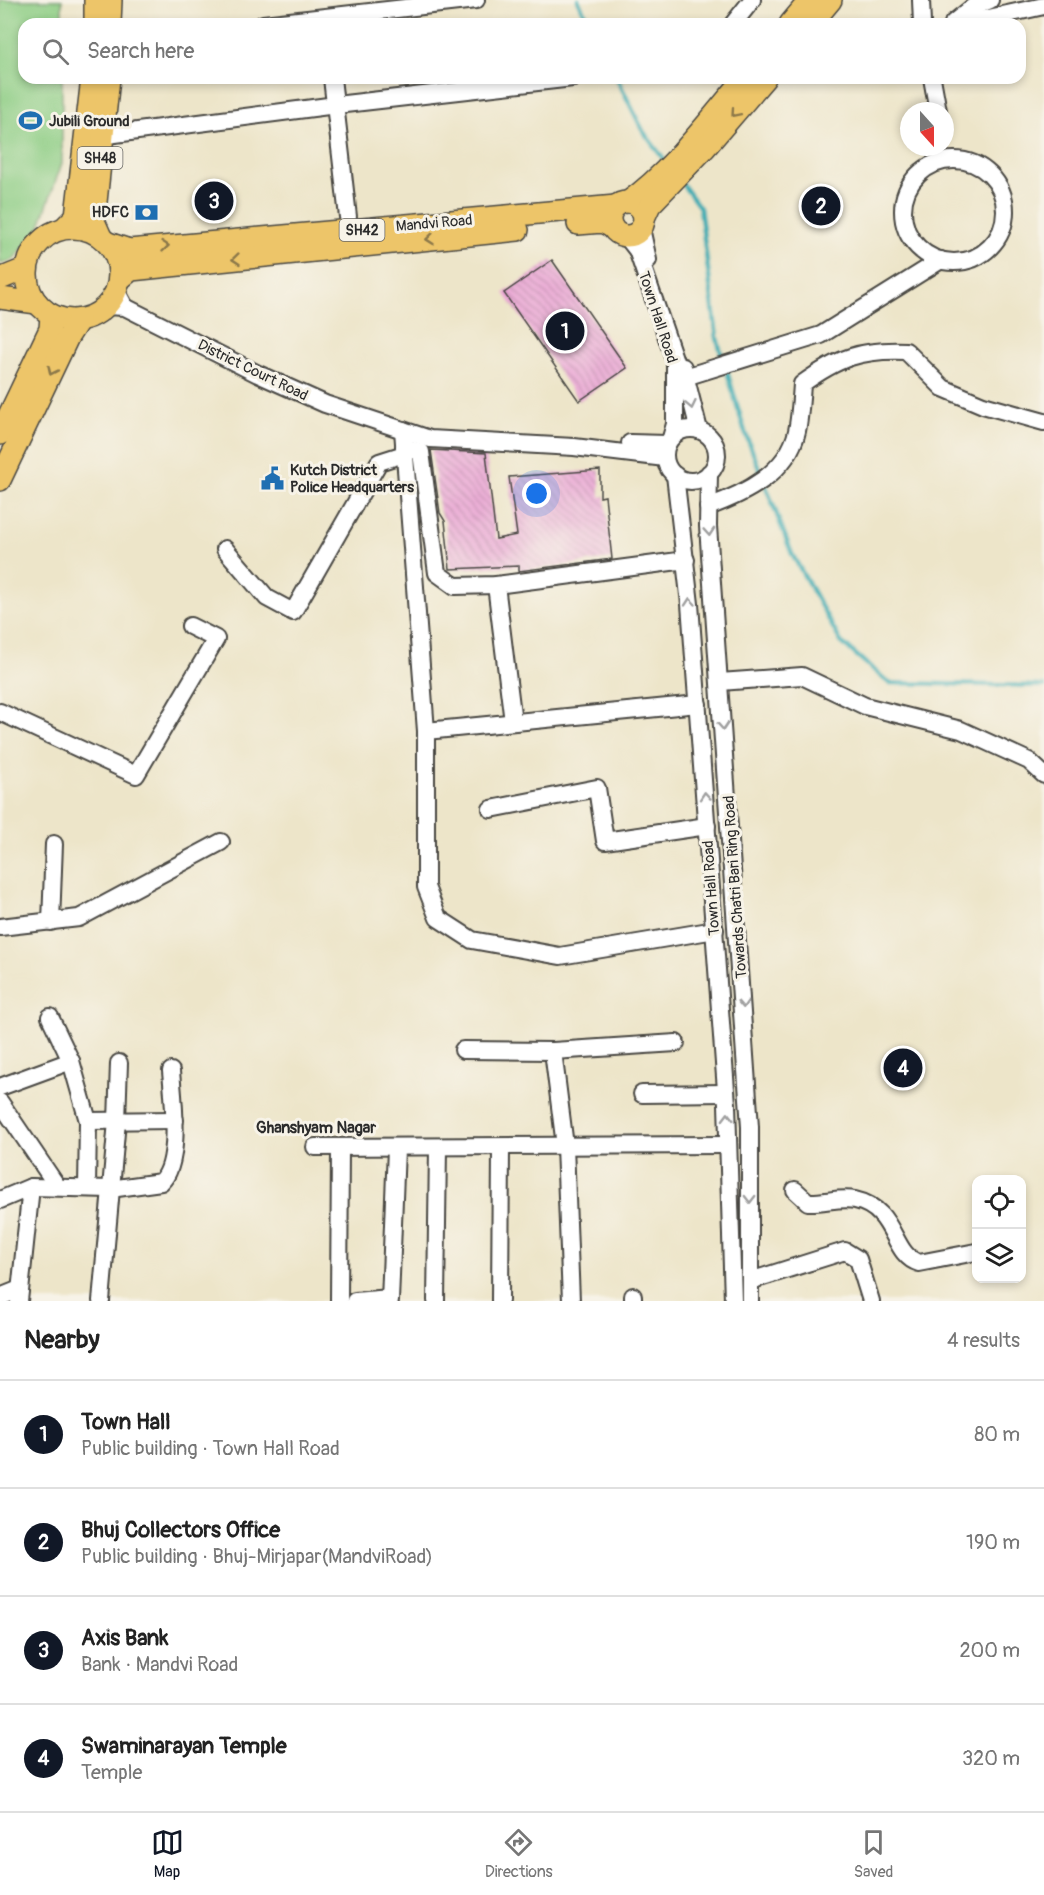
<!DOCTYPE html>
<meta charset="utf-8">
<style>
:root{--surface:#fff;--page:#f2f2f2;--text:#222;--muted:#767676;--line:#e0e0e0;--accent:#111827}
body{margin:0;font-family:Pangolin,sans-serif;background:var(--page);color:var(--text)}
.controls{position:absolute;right:18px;bottom:18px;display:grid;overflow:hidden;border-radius:12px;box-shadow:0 3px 9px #0003}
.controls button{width:54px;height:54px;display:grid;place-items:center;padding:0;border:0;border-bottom:2px solid var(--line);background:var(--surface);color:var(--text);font:30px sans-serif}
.compass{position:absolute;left:900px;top:102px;width:54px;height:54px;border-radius:50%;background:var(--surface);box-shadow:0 3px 9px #0003;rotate:159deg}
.you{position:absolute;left:537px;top:494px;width:21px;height:21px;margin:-15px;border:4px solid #fff;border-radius:50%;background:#1a73e8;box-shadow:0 0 0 9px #1a73e833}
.badge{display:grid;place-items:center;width:39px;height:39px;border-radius:50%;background:var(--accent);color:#fff;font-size:20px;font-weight:700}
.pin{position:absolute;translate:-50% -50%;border:3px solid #fff;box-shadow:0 2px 6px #0006}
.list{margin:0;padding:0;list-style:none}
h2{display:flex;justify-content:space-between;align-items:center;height:78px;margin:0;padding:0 24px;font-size:26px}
h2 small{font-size:20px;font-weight:400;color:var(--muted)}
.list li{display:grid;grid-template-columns:39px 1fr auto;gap:18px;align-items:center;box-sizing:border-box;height:108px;padding:0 24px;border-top:2px solid var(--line)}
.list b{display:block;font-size:22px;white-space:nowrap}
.list p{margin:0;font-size:20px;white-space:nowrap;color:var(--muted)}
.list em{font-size:20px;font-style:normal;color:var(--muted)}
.icon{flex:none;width:33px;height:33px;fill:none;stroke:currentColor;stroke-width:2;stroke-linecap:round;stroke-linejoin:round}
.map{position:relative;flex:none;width:1044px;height:1301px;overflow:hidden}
.search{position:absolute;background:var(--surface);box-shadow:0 3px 9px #0003;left:18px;right:18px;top:18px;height:66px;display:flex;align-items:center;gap:15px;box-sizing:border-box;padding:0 21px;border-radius:18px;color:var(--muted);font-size:22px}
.sheet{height:510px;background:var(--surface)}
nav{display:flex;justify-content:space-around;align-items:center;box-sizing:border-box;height:84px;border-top:2px solid var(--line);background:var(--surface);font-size:16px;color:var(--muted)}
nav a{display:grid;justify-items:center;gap:3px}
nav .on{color:var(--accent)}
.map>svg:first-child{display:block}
.pitch{fill:#8dcd84;stroke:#5c7c58;stroke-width:1.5}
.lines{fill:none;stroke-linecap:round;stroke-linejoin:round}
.stream{stroke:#3aacb3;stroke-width:4.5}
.building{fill:url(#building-back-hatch)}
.minor-casing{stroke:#484743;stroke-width:20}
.major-casing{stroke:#484743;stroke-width:24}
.minor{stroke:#fff;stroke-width:16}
.major{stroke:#edc569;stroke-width:21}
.oneway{stroke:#8c784a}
.oneway2{stroke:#a0a0a0}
.labels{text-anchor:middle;stroke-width:6;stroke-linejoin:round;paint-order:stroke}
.shield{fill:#f7f3e8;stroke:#686764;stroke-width:1.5}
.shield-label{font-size:14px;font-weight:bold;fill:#2b2b2b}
.poi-label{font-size:15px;font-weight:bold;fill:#2b2b2b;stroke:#f7f3e8;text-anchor:start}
.street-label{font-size:15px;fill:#2b2b2b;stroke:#f7f3e8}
.neighbourhood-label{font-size:16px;font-weight:bold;fill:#2b2b2b;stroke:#f7f3e8}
</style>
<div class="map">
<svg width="1044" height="1301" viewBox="0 0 1044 1301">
<defs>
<pattern id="building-back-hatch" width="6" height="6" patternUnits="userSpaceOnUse" patternTransform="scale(1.5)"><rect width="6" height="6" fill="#eaa5d4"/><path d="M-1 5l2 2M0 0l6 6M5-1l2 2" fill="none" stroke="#be87ac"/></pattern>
</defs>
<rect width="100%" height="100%" fill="#f7f3e8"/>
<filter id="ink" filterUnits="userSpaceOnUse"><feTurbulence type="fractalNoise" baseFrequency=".0167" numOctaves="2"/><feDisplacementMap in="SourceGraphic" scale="12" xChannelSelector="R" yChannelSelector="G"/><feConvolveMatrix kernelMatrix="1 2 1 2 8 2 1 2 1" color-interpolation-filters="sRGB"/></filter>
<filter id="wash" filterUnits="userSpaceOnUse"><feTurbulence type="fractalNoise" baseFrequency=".008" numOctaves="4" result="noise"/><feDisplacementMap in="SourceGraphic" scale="24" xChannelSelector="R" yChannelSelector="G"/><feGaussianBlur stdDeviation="1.35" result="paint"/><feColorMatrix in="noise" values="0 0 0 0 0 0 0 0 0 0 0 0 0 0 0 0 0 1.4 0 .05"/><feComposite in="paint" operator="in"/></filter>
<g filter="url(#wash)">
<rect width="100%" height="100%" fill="#ede5c9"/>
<polygon class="pitch" points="0,0 62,0 62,24 24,24 24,78 62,78 62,163 38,231 13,260 0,264"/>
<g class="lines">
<g class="stream">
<polyline points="578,0 590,24"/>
<polyline points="617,78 643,131 665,161"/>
<polyline points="681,182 700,208 717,338 723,360"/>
<polyline points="726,368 745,432 792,554 841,642 889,683 1044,686"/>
</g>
</g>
<g id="blocks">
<g class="building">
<polygon points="552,260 627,368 579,401 504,293"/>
<polygon points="431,450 486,453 496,539 517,535 509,477 600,470 600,497 605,496 612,559 519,571 519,566 450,569 445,521 440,513"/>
</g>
</g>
</g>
<g filter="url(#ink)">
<use href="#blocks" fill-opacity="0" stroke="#484743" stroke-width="1.5"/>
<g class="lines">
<defs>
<g id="minor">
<polyline points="921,0 922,24"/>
<polyline points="953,23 973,7 990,0"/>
<polyline points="263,24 476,0"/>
<polyline points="733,24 752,0"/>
<polyline points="961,24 1044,6"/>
<polyline points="332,78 348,217"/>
<polyline points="932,78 938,111"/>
<polyline points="92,137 336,105 573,78"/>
<circle cx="954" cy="211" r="51"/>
<polyline points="641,228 648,260"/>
<polyline points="626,236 637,250 675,361 675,424 671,438"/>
<polyline points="116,290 125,307"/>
<polyline points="105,306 125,307 258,374 325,404 430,439 574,447 665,458"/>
<polyline points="683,367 699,430"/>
<polyline points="685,377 821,335 941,260"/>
<circle cx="691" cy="455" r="26"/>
<polyline points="403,430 426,731 426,887 438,918 472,940 560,956 715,930"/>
<polyline points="630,443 667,444"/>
<polyline points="404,447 421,452 437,573 455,586 496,585 686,560"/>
<polyline points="709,473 708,526 750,1127 750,1301"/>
<polyline points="675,475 690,604 727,1104 733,1301"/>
<path d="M708,507c36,-13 80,-34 89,-76 3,-15 4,-32 5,-47 36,-26 59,-35 104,-33l37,37 40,17 61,17"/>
<polyline points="225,549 267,598 293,612 379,462 404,454"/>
<polyline points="496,585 513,722"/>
<polyline points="720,682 802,676 865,706 961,730 1029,761 1044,775"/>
<polyline points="0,712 136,775 216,639 190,626"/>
<polyline points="426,731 698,704"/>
<polyline points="491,809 597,788 605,841 707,826"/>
<polyline points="51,922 54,844"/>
<polyline points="0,927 79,918 221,842"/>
<polyline points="50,1017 71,1061 88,1121 87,1188"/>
<polyline points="463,1050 553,1051 676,1043"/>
<polyline points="553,1051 565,1146 571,1301"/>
<polyline points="0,1087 71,1061"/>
<polyline points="642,1094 726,1093"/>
<polyline points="0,1102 57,1186"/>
<polyline points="88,1121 175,1120"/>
<polyline points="315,1147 728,1145"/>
<path d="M795,1190l13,12c15,1 32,-5 47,-2 42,9 36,55 64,63l57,-11"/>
<path d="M0,1200l31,-13 79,2 51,-7c21,-19 12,-84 10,-111"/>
<polyline points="750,1281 845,1251 858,1259 871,1301"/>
<polyline points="633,1296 633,1301"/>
<polyline points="0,1297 20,1289"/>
<polyline points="19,1301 31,1187"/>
<polyline points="101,1301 117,1121 119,1063"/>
<polyline points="339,1301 340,1148"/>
<polyline points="355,1301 390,1298"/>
<polyline points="390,1301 396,1148"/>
<polyline points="436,1301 438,1147"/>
<polyline points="500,1301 501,1147"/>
</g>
<g id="major">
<polyline points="95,24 95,0"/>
<polyline points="110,24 111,0"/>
<polyline points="790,24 810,0"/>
<polyline points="811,24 831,0"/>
<path d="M628,202c45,-32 81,-82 117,-124"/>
<circle cx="627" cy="219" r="17"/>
<polyline points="644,218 650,205 705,148 765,78"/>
<polyline points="578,224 602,222 612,227"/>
<circle cx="73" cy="274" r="46"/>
<polyline points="64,228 76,216 92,78"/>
<polyline points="101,237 94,221 109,78"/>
<polyline points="108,243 129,250 616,206"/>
<polyline points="0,279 27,268"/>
<polyline points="119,280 131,270 518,230"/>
<polyline points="0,298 37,303"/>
<polyline points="0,434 50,329 51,315"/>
<polyline points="0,480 68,337 79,320"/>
</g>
</defs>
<use href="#minor" class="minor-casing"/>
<use href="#major" class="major-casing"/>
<use href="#minor" class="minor"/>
<use href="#major" class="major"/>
</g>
<defs><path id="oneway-chevron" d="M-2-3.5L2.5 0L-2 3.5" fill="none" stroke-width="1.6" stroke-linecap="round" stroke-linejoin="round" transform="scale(1.5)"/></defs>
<g class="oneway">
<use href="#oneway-chevron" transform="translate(735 113) rotate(131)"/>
<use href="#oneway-chevron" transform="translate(430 239) rotate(174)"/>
<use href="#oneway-chevron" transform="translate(165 246) rotate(-5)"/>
<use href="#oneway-chevron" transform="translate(236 259) rotate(174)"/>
<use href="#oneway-chevron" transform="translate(52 371) rotate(115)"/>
</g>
<g class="oneway2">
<use href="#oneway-chevron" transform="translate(691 405) rotate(78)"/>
<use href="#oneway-chevron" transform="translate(709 532) rotate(86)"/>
<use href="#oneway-chevron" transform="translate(690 602) rotate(-95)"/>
<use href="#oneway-chevron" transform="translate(723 726) rotate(86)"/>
<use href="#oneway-chevron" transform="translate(705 796) rotate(-94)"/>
<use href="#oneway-chevron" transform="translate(743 1004) rotate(87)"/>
<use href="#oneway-chevron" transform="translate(728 1117) rotate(-91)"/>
<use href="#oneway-chevron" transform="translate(750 1199) rotate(90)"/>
</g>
</g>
<defs>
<symbol id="stadium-bare" viewBox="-9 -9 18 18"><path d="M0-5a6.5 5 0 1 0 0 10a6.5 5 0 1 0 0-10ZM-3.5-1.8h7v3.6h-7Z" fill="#1f6fb2" stroke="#f7f3e8" stroke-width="2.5" paint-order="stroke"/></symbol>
<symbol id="bank-bare" viewBox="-9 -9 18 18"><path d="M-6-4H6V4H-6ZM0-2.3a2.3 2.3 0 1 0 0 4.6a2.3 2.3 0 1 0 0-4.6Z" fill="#1f6fb2" stroke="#f7f3e8" stroke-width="2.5" paint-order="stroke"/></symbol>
<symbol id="civic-bare" viewBox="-9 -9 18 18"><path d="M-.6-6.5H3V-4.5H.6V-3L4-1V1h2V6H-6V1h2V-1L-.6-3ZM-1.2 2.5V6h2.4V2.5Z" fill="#1f6fb2" stroke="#f7f3e8" stroke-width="2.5" paint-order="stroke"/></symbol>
</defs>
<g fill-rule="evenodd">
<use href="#stadium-bare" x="14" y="104" width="33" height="33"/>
<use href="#bank-bare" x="130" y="196" width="33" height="33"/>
<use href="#civic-bare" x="256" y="462" width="33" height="33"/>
</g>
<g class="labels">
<g class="shield">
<rect x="77.5" y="147" width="45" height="22" rx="4.5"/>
<rect x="339.5" y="219" width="45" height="22" rx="4.5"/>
</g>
<g class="shield-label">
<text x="100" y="163">SH48</text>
<text x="362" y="235">SH42</text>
</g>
<g class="poi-label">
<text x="49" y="126">Jubili Ground</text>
<text x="129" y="217" text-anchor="end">HDFC</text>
<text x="290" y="475">Kutch District<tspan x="290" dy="17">Police Headquarters</tspan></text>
</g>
<g class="street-label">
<text transform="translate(434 223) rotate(-5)" y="5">Mandvi Road</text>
<text transform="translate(658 317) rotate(72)" y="5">Town Hall Road</text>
<text transform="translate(253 370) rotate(26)" y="5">District Court Road</text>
<text transform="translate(735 887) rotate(-94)" y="5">Towards Chatri Bari Ring Road</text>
<text transform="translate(711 888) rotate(-94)" y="5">Town Hall Road</text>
</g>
<g class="neighbourhood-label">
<text x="316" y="1133">Ghanshyam Nagar</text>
</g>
</g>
</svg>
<div class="controls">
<button><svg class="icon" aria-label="locate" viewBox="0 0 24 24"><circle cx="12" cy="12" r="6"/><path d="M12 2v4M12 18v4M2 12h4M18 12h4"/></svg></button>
<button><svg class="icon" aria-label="layers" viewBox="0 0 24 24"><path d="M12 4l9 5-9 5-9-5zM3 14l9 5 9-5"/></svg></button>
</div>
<svg class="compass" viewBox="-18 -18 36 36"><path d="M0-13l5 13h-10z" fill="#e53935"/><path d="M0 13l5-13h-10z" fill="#767676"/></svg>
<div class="you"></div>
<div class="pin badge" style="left:565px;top:331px">1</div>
<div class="pin badge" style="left:821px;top:206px">2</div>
<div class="pin badge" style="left:214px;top:201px">3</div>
<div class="pin badge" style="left:903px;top:1068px">4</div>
<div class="search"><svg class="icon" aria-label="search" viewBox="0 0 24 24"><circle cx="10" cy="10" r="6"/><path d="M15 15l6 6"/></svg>Search here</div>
</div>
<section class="sheet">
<h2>Nearby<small>4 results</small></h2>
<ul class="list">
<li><span class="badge">1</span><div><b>Town Hall</b><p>Public building · Town Hall Road</p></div><em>80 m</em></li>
<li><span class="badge">2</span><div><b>Bhuj Collectors Office</b><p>Public building · Bhuj-Mirjapar(MandviRoad)</p></div><em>190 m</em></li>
<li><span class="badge">3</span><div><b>Axis Bank</b><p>Bank · Mandvi Road</p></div><em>200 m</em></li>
<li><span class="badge">4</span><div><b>Swaminarayan Temple</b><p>Temple</p></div><em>320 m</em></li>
</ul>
</section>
<nav>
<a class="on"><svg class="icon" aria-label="map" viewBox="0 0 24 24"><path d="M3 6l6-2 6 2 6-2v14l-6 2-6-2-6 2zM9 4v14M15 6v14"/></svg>Map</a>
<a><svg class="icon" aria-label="directions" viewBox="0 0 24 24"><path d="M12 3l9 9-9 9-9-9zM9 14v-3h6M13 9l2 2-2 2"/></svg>Directions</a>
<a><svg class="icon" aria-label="saved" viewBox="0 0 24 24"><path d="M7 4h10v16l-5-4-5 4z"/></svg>Saved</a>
</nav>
